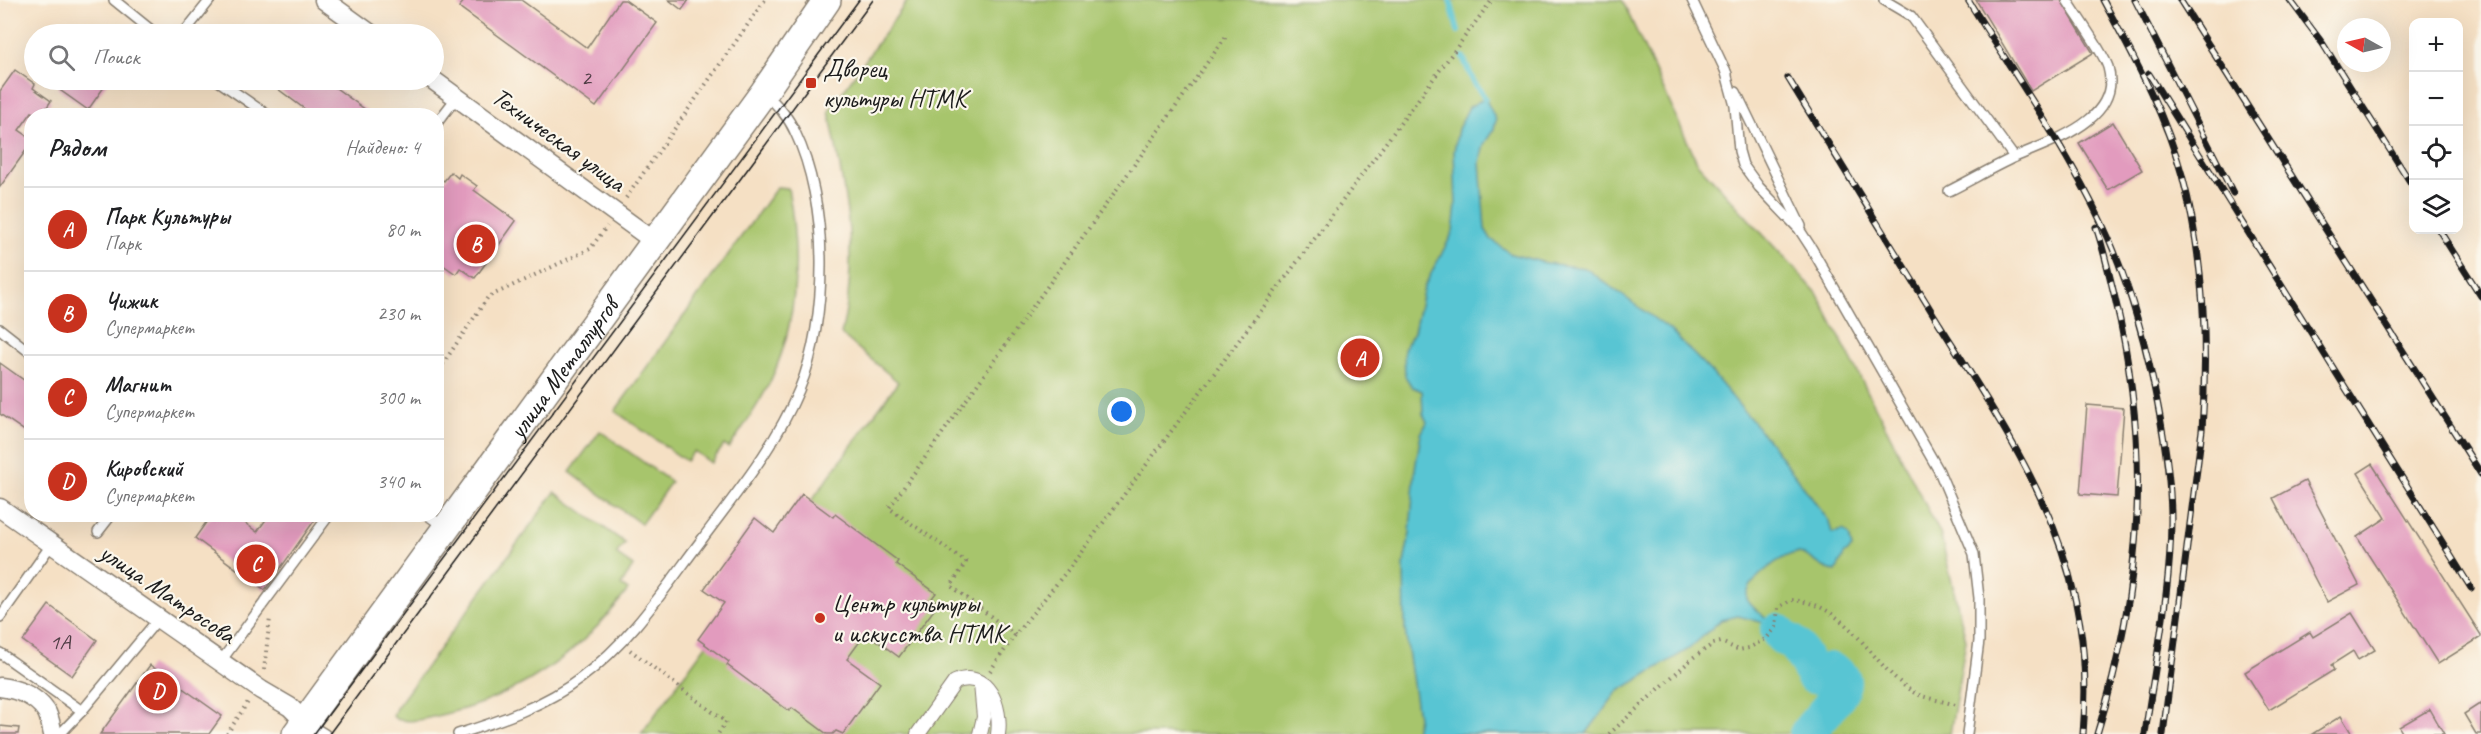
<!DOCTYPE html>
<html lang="ru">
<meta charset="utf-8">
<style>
:root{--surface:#fff;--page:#f6f6f6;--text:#202124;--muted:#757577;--line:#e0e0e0;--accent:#c8321e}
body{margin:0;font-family:Caveat,sans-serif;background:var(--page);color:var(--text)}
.controls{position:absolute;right:18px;top:18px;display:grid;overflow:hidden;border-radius:12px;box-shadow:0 6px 24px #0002}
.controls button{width:54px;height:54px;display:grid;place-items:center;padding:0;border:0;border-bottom:2px solid var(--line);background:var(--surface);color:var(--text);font:30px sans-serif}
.compass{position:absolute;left:2337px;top:18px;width:54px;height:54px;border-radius:50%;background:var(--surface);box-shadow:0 6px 24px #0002;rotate:278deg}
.you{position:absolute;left:1122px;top:412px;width:21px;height:21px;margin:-15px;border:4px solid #fff;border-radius:50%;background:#1a73e8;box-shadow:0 0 0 9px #1a73e833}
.badge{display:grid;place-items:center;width:39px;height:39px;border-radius:50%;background:var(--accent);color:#fff;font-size:20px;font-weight:700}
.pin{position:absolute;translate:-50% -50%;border:3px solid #fff;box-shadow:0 2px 6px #0006}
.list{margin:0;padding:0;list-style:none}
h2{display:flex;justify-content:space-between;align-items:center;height:78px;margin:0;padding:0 24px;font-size:26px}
h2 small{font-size:20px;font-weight:400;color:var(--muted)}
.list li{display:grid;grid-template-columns:39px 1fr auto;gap:18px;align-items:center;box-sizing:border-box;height:84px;padding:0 24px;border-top:2px solid var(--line)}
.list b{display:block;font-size:22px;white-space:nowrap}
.list p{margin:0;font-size:20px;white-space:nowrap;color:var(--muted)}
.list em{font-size:20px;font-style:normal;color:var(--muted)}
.icon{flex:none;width:33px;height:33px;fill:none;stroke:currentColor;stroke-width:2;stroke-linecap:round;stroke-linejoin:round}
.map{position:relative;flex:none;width:2481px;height:734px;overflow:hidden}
.search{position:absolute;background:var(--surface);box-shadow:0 6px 24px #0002;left:24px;top:24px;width:420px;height:66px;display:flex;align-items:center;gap:15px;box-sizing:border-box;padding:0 21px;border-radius:33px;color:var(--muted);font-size:22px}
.panel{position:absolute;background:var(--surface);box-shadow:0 6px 24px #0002;left:24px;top:108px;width:420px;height:414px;border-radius:24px}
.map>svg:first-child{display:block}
.green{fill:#a7c56c;stroke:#627044;stroke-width:1.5}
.water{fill:#59c5d3;stroke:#3a7078;stroke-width:1.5}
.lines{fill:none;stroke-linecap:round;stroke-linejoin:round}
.stream{stroke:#59c5d3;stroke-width:6}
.river{stroke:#59c5d3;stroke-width:36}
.building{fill:#e29bbe}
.service-casing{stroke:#887e70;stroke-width:12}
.pedestrian-casing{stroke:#887e70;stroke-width:16}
.minor-casing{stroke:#887e70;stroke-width:21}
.secondary-casing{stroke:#887e70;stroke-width:30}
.path{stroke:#887e70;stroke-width:4;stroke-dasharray:1.5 4.5;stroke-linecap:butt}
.service{stroke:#fff;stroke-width:9}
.pedestrian{stroke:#fff;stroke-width:14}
.minor{stroke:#fff;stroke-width:18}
.secondary{stroke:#fff;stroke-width:27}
.tram{stroke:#1c1c1c;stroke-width:1.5}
.rail-casing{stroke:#1c1c1c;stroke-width:7}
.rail{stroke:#fbf7ec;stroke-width:4.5;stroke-dasharray:14;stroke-linecap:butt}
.poi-dot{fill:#c8321e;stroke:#fbf7ec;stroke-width:2}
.labels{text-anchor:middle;stroke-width:4.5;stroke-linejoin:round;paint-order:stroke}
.number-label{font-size:22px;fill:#4e3c44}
.poi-label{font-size:26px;fill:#1c1c1c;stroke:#fbf7ec;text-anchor:start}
.street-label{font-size:26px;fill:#1c1c1c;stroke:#fbf7ec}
</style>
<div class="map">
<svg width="2481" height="734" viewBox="0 0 2481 734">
<rect width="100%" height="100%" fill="#fbf7ec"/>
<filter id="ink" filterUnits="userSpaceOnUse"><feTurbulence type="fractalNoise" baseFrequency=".0167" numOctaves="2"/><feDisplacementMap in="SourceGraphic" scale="12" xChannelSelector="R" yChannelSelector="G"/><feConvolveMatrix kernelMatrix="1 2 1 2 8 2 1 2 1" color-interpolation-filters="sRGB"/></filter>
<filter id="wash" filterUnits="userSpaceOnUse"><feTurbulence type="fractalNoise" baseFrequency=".008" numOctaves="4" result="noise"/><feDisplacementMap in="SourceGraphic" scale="24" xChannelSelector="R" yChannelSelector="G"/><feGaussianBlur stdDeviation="1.35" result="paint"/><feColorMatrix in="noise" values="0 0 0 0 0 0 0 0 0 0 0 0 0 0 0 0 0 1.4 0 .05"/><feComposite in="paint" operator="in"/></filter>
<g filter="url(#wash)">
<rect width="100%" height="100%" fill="#f5e0c4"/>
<g class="green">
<path d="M908,0h714l76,164 119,129 123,240 26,107 -16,94h-1309l257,-352 -57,-48c20,-76 3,-148 -12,-223z"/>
<path d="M777,187l11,1c12,64 11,133 -18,194 -11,23 -27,45 -41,66l-5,-3 -13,18 -17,-12 -8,10 -71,-50z"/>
<polygon points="600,431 671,482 641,524 570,472"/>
<path d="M555,492l70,51 -9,11 17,12 -12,19 7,5c-46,62 -107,106 -183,124 -14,3 -35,10 -49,5l-3,-3 3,-8z"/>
</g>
<path class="water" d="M1485,98l11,22 -2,9 -10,15 -4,18 5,67 6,10 20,15 35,9 39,5 85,62 42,43 58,69 59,79 3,12 11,-3 6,5 3,13 -8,7 -8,16c-15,-1 -23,-15 -37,-18 -14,-2 -56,30 -52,46 2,7 19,18 25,26l-34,-9 -17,4 -32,29 -72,43 -31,42h-169l-2,-2 3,-14 -2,-15 -11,-73 -1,-67 6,-30 5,-64 6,-35 6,-12 -4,-8 -1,-23 -10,-4 -7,-11 -1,-27 10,-17 10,-45 29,-55 3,-27 -2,-54 4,-22 11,-22z"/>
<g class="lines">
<g class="stream">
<polyline points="1450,0 1458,31"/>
<polyline points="1463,57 1473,81 1485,98"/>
</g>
<path class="river" d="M1778,631c6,12 11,7 18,15 3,3 16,26 17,30l17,-6c4,2 10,4 12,8 8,12 -29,45 -35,56"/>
</g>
<g id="blocks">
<g class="building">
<polygon points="465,0 521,0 587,48 620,0 625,0 657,23 596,107 459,7"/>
<polygon points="669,0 689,0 682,10"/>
<polygon points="1976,0 2061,0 2093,53 2031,91"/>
<polygon points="253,26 264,34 246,34"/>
<polygon points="15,70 35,84 33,88 51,101 41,116 32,112 19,130 32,139 32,142 0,187 0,91"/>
<polygon points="63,80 109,80 88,110 57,88"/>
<polygon points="266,80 325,80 374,116 314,116"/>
<polygon points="2113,122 2142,170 2108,190 2079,143"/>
<polygon points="451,172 458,178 460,174 477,186 474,190 516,221 475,278 460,268 456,274 436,260 436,185 441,179 444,181"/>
<polygon points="0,363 32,386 32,436 0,414"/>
<polygon points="2087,405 2124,408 2117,497 2080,494"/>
<polygon points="2372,464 2481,635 2481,637 2438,664 2357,537 2386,518 2358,473"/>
<polygon points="2305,481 2359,585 2327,602 2273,498"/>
<polygon points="802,494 833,517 835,514 898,561 896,564 936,593 932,598 939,603 899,657 866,633 847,659 880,683 843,734 836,731 833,734 827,734 792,708 789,711 727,665 729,662 698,639 724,603 704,589 755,518 774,533"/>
<polygon points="212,514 233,514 257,532 270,514 319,514 265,590 195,538"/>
<polygon points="49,605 97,640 72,676 23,641"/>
<polygon points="2352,613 2375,650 2358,660 2353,651 2331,665 2334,670 2269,710 2245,672 2310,632 2313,637"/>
<polygon points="150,665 222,716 209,734 100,734"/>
<polygon points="2481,703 2481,734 2476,734 2464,714"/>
<polygon points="2430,709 2444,734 2403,734 2399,727"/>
<polygon points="2341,716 2352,734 2312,734"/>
<polygon points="0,726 19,728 18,734 0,734"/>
</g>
</g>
</g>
<g filter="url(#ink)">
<use href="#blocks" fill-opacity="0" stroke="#887e70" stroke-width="1.5"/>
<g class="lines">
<defs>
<g id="service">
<polyline points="114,0 156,34"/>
<polyline points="1692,0 1727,74"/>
<polyline points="1884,0 1911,16 2014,157"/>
<polyline points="183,34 210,0"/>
<polyline points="1725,69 1735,106 1739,151 1743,165 1759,187 1799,229 1812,249 1939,471 1974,554 1979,598 1979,641 1967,734"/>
<polyline points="217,80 269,116"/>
<polyline points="1736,92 1801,226"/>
<polyline points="436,124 457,97"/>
<path d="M1949,191c22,-11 44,-24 66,-34 35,-16 108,-36 93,-90 -5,-15 -31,-51 -41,-67"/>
<polyline points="0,329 32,354"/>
<polyline points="426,514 444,527"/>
<polyline points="98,532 112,514"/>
<polyline points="0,617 51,545"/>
<polyline points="0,653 82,711"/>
<polyline points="221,661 330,514"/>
<polyline points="307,723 325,734"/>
<polyline points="60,734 82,711 159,618"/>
<path d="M458,734c42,-13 88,-29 123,-56 51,-38 84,-90 122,-140 35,-47 73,-93 96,-148 30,-72 30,-188 -4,-258 -7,-16 -18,-27 -30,-39"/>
</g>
<g id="pedestrian">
<path d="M918,734l37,-52c33,-14 47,26 43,52"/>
<polyline points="980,734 984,717 981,684"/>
</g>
<g id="minor">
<polyline points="324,0 371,34"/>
<polyline points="433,80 654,241"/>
<polyline points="0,508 261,690 290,707 305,722"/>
<path d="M0,687c17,2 36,9 46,24 4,6 5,16 7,23"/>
</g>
<g id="secondary">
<path id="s1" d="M296,734l468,-642 63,-92"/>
</g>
</defs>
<use href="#service" class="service-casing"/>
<use href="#pedestrian" class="pedestrian-casing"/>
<use href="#minor" class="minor-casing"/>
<use href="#secondary" class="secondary-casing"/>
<g class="path">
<polyline points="626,198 765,0"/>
<polyline points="436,374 488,297 590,249 607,226"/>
<polyline points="1015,635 951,586 966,562 889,508 1227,35"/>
<polyline points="630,650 726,722 718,734"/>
<polyline points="264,670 270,618"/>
<polyline points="990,671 1015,635 1071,566 1492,0"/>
<polyline points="227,734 248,702"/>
<path d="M1609,734l85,-77 19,-13 8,-2 18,8 10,-2 18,-10 9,-11 2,-19 13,-8c57,3 77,61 119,90 12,9 33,10 48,16"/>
</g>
<use href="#service" class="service"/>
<use href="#pedestrian" class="pedestrian"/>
<use href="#minor" class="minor"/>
<use href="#secondary" class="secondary"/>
<g class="tram">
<polyline points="314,734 859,0"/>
<polyline points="329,734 873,0"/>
</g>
<defs>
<g id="rail">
<path d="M1968,0c47,76 104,156 140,237 24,55 39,111 50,169 7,37 13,75 13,113 0,71 -16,144 -26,215"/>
<path d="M2103,0c30,56 62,113 79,175 22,82 26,170 20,255l-39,304"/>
<polyline points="2135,0 2233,193"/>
<polyline points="2180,0 2481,474"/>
<polyline points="2290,0 2323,44 2414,188"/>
<polyline points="2149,74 2471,588"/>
<path d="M1788,78c49,79 98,159 147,239 87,139 163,244 148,417"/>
<path d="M2096,227c8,23 13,47 19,71 36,150 28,288 -18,436"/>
<polyline points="2439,230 2481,296"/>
</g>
</defs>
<use href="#rail" class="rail-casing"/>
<use href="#rail" class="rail"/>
</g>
</g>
<g class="poi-dot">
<rect x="805" y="77" width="12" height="12" rx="3"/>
<circle cx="820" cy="618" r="6"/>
</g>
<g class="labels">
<g class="number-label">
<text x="586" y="85">2</text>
<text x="60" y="649">1А</text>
</g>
<g class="poi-label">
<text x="823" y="77">Дворец<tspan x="823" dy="30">культуры НТМК</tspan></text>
<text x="832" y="612">Центр культуры<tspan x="832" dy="30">и искусства НТМК</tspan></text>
</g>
<g class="street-label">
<text transform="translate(559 139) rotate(36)" y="9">Техническая улица</text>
<text dy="9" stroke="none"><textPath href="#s1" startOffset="453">улица Металлургов</textPath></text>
<text transform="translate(168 593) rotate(34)" y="9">улица Матросова</text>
</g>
</g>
</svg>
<div class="controls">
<button>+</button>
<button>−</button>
<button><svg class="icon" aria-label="locate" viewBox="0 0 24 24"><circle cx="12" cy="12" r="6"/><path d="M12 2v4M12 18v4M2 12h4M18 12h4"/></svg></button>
<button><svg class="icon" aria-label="layers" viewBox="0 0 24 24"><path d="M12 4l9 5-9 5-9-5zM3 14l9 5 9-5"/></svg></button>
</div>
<svg class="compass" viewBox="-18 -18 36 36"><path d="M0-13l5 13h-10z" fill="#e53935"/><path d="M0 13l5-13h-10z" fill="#757577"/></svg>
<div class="you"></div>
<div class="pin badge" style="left:1360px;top:358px">A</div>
<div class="pin badge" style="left:476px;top:244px">B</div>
<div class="pin badge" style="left:256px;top:564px">C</div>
<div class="pin badge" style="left:158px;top:691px">D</div>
<div class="search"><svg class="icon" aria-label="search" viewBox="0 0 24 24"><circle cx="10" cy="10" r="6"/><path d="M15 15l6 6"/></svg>Поиск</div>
<section class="panel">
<h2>Рядом<small>Найдено: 4</small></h2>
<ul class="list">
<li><span class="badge">A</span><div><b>Парк Культуры</b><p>Парк</p></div><em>80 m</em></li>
<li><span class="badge">B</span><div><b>Чижик</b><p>Супермаркет</p></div><em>230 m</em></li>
<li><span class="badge">C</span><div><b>Магнит</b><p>Супермаркет</p></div><em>300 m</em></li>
<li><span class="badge">D</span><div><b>Кировский</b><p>Супермаркет</p></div><em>340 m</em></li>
</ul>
</section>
</div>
